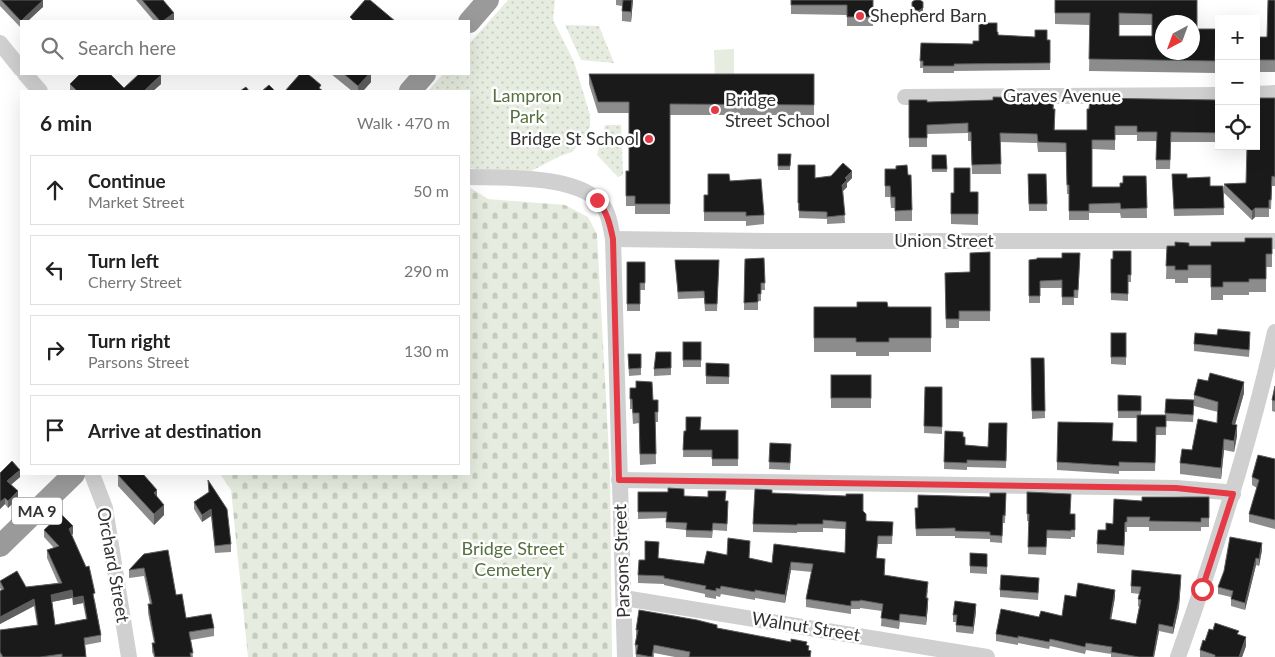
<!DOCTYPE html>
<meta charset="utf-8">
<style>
:root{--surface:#fff;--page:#f6f6f6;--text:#222;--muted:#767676;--line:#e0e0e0}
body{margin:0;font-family:Lato,sans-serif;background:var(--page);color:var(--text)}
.controls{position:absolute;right:15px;top:15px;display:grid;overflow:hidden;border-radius:0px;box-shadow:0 5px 20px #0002}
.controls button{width:45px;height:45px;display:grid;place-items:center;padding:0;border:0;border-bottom:1px solid var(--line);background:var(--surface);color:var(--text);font:25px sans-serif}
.compass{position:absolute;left:1155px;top:15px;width:45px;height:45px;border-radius:50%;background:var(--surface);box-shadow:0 5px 20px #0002;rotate:221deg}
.stop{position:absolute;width:15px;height:15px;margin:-11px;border:4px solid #e63946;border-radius:50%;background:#fff}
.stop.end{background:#e63946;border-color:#fff;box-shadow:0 1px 5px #0008}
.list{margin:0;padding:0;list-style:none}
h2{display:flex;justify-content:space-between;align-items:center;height:65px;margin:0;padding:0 20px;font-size:21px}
h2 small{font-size:16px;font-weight:400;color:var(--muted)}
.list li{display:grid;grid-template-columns:32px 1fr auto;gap:15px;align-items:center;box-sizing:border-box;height:70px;margin:0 10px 10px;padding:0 10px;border:1px solid var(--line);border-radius:0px}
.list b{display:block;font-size:19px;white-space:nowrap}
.list p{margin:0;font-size:16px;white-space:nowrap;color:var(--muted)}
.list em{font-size:16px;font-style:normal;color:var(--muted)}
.icon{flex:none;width:28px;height:28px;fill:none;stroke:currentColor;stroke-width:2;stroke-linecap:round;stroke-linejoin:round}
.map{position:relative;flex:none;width:1275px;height:657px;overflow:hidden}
.search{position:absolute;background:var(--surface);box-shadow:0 5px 20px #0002;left:20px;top:20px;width:450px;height:55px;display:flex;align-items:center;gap:12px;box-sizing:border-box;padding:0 18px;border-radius:0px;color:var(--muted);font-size:19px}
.panel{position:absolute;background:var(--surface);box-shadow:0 5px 20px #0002;left:20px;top:90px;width:450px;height:385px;border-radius:0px}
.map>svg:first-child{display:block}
.cemetery{fill:url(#cemetery-stones)}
.park{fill:url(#park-dots)}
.pitch{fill:#e6ecdf}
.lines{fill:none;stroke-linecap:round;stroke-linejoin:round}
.minor{stroke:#d0d0d0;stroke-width:16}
.highway{stroke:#9a9a9a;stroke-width:22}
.wall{fill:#8c8c8c;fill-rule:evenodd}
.shaded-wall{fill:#5f5f5f}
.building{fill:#1a1a1a;stroke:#5f5f5f;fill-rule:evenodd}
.route{stroke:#e63946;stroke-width:6}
.poi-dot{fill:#e63946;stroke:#fff;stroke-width:2}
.labels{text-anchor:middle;stroke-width:5;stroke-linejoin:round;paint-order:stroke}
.shield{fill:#fff;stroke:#707070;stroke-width:1}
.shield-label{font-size:16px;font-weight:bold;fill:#333}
.poi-label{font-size:18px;fill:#333;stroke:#fff;text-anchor:start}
.park-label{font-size:18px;fill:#56703f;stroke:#fff}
.street-label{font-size:18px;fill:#333;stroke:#fff}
</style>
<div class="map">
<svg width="1275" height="657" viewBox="0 0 1275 657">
<defs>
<pattern id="cemetery-stones" width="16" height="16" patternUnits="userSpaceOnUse" patternTransform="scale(1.25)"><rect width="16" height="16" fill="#e6ecdf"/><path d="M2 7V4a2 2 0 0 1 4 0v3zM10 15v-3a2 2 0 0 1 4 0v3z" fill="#c6cbc0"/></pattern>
<pattern id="park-dots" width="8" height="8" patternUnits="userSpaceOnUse" patternTransform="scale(1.25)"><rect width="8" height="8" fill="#e6ecdf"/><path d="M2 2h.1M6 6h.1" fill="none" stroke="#c6cbc0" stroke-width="1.8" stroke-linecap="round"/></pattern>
</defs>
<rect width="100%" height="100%" fill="#fff"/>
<polygon class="cemetery" points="469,187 488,199 565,205 588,217 597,234 610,472 612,657 248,657 231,490 220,474 469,474"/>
<g class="park">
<polygon points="508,0 555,0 553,20 574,62 590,115 590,126 583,140 572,152 560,156 522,176 469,168 469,91 428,91 443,74 469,74 469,44"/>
<polygon points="565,25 599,26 614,63 581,60"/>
<polygon points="605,125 621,125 623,175 618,177 597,155"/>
</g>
<polygon class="pitch" points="734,49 734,79 715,79 714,50"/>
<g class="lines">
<g class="minor">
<polyline points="0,43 21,69"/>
<polyline points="25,74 40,91"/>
<polyline points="1256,94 1275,93"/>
<polyline points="905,97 1219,95"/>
<path d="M469,177c35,1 116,-3 136,32 5,9 6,20 8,30l12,418"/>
<polyline points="613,239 770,241 1275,241"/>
<polyline points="92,474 105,508 129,657"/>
<polyline points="619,480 1176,488 1225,492 1233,494"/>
<polyline points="624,598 987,657"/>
<path d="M1178,657c38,-107 72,-214 97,-325"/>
</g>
<g class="highway">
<polyline points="469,22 488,0"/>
<polyline points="410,91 425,74"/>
<polyline points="0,546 74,474"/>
</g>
</g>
<g class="wall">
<polygon points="0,0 43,0 43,7 21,21 21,28 0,6"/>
<polygon points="136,0 163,0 174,20 172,21 154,21"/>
<polygon points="616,0 633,0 631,22 622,21 622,6 616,5"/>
<polygon points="791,0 873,0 873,26 847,26 847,15 791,14"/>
<path d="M1055,0h142v29h19l-1,44 -126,-2 1,-46 -35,-1zM1119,25h33v11h-33z"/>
<polygon points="1275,0 1275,72 1256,72 1256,37 1267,37"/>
<polygon points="912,2 923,12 918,15 912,12"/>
<polygon points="997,32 998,35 1050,40 1050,70 954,71 954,73 923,73 923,68 920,68 921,43 973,44"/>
<polygon points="331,74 371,74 371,82 363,91 352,91"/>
<polygon points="589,74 814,74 814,115 670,115 670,214 635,214 635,206 626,206 626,171 629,171 629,113 598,113 589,84"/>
<polygon points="70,84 124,88 161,84 153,91 70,91"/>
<polygon points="1275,98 1275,186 1272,186 1271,209 1269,209 1269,217 1255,217 1252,220 1224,193 1224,184 1246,183"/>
<polygon points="909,100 927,102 1054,109 1055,130 1087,130 1219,100 1219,142 1171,142 1170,169 1156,169 1156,141 1137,141 1137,135 1115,135 1115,150 1092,149 1092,187 1120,187 1123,183 1146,176 1147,218 1121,218 1120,213 1089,213 1089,220 1069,220 1069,194 1067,194 1066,152 1038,152 1037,143 1000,142 1001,174 972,174 971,141 968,141 968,133 927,134 927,147 909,147"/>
<polygon points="778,154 791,154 790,170 778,170"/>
<polygon points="932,155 946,155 947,172 932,172"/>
<polygon points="798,165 815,178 852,178 847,183 847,187 843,191 845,223 827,224 827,219 799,218 799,210 798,210"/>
<polygon points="885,169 908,175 912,210 912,221 895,221 895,208 891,208 890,197 885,197"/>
<polygon points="1028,174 1046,174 1047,211 1029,211"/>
<polygon points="1172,174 1187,178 1210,186 1223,186 1224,215 1174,216"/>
<polygon points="730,181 764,215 764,224 746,226 746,221 704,221 704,195 708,195"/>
<polygon points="978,192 978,225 951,224 951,193"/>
<polygon points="1272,238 1272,267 1266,267 1266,292 1249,292 1249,295 1223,295 1223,300 1211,300 1211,278 1188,278 1188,283 1175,283 1175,279 1166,279 1167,246 1211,246"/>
<polygon points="1131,251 1131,282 1128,282 1128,301 1111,300 1111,259 1113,259"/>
<polygon points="990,252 990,321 959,321 959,328 946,328 945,273 970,272"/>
<polygon points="764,258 765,290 761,290 761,301 758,301 758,310 744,310 745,259"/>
<polygon points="675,260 719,267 717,311 705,311 704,298 678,299"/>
<polygon points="1029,260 1080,260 1078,298 1074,298 1074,305 1062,305 1062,288 1040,288 1040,303 1029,303"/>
<polygon points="627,262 645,262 645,290 640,290 640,311 627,311"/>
<polygon points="814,307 931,307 931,352 889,352 889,356 856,356 856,352 814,352"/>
<polygon points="1111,333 1126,333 1126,365 1111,364"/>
<polygon points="1250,340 1249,357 1194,351 1194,344"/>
<rect x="683" y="342" width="18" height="25"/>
<polygon points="671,352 671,375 654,376 654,369"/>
<polygon points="628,354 641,354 641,375 629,376"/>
<polygon points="1031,358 1044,358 1045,418 1032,419"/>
<polygon points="706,363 729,364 729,384 706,384"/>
<rect x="831" y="375" width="40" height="33"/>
<polygon points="1275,386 1275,412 1272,411 1272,400"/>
<polygon points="925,387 942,387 942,434 924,433"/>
<polygon points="630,388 653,400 658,400 658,422 655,422 656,464 640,465 639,423 633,424 632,409 630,409"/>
<polygon points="1244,393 1235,425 1237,436 1234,452 1224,450 1221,479 1180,474 1180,463 1217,423 1218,412 1194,406 1193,422 1166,421 1166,435 1156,435 1155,471 1119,471 1119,474 1057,470 1057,462 1112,441 1137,442 1137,418 1118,418 1118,395 1141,396 1141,415 1165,415 1166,399 1194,400 1194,395"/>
<polygon points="1007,423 1006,468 967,467 967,470 944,469 945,431 963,437 965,445 988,447"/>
<polygon points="700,430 738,430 738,466 712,466 712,457 683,457 684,431"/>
<polygon points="770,443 791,444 790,470 769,469"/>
<polygon points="1275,459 1275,529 1249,522 1249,514 1257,488 1252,485 1252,477"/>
<polygon points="0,473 20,477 11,485 18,498 8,508 5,504 0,509"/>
<polygon points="118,475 157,497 164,515 154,525 118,486"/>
<polygon points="208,480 231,544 231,552 215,553 211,516 202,522 194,509 194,502 209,493"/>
<polygon points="638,492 684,496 728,501 727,531 713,530 712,538 686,537 686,530 666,528 666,518 638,519"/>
<polygon points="1027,492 1071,514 1075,514 1075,537 1071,537 1071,539 1047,538 1046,555 1028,554 1029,521 1027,521"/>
<polygon points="772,493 863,511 866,521 893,522 892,544 878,544 876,558 885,567 885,575 928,590 927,598 928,606 926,625 900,622 899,629 881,626 882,611 860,608 860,609 851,609 851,614 806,607 806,599 812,572 791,570 785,603 755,598 755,600 721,594 720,597 716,596 716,599 705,597 705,594 664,585 664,584 638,583 638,575 645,560 658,558 704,564 749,558 772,563 845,553 845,529 823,528 823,532 797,532 797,533 753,532 753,524"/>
<polygon points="1006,493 1005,523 1003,523 1002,543 990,542 990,539 955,538 955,536 916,536 915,508 990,497"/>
<polygon points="1209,497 1209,527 1201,527 1201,531 1149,531 1149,527 1127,527 1127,532 1125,532 1124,555 1097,553 1097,544 1106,530 1113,524 1142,501"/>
<path d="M44,530l29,4 -1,1 23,66 6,34v7l-16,3 1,12h-86v-27l37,-5 -3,-19 -34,18v-33l1,-1 -1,-2v-7l26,6 32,-4 -11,-25v-8l7,-2 -10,-11zM72,598l1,7 10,-2 3,16 -31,6 -3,-23z"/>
<polygon points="1262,550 1259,566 1256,565 1245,610 1231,606 1231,597 1218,594 1218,587"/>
<polygon points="970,553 987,554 987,574 970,573"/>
<polygon points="144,554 176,595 186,618 214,628 214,636 191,640 193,657 154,657 152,652 152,643 154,643 148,613 148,604 150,604 144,576 129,578 129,570"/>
<polygon points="1181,582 1179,607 1173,634 1159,631 1154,657 1111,657 1111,654 1086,650 1085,654 1050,646 1049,649 1018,643 1018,645 996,641 996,634 1039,617 1062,616 1076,597 1115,597 1111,619 1136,624 1139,607 1138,606 1138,599 1140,594 1131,593 1131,586"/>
<polygon points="1039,585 1038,600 1000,597 1000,590"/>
<polygon points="976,612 973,634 956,632 956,622 953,622 953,615"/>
<polygon points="717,628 807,645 811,657 675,657 654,653 654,657 636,657 635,645 636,638 636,630"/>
<polygon points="1239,635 1246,646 1242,657 1200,657 1200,650 1205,641"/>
</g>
<g class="shaded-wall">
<polygon points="43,0 43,7 28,21 21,21 21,28 21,21"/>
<polygon points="632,0 633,0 631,22 631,12"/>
<polygon points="923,8 923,12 918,15 918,11"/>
<polygon points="174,13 174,20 172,21 163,21"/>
<polygon points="369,74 371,74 371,82 363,91 358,91 358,86"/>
<polygon points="161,75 161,84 153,91 145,91 145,90"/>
<polygon points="852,171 852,178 847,183 847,187 842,192 842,185 845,178"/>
<polygon points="1255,208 1255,217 1252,220 1252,211"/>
<polygon points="1244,382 1244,393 1232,435 1232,424"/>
<polygon points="1237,425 1237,436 1234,452 1234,441"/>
<polygon points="1224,439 1224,450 1221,479 1221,468"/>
<polygon points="20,470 20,477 7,488 7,481"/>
<polygon points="157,490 157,500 154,493"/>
<polygon points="18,491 18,498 8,508 8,501"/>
<polygon points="5,498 5,504 0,509 0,502"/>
<polygon points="164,505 164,515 154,525 154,514"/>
<polygon points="211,509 211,516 202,522 202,515"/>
<polygon points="73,526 73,534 69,537 69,529"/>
<polygon points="1262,543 1262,550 1259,566 1259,559"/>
<polygon points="1256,558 1256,565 1245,610 1245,603"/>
<polygon points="791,562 791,570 785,603 785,595"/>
<polygon points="1181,575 1179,607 1173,634 1173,627"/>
<polygon points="72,590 72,598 51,602 51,595"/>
<polygon points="1115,590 1115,597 1110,626 1110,619"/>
<polygon points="83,596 83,603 73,605 73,598"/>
<polygon points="928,598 928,606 926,625 926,617"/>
<polygon points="34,599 34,606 0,624 0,617"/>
<polygon points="976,604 976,612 973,634 973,627"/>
<polygon points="1159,624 1159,631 1154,657 1153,657"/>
<polygon points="1246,637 1246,646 1242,657 1239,657"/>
</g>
<g class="building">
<polygon points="1,0 43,0 21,21"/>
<polygon points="142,0 163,0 174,13 163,21 160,21"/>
<polygon points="365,0 370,0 395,21 354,21 350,17"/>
<polygon points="623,0 632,0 631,12 622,11"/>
<polygon points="791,0 873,0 873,17 847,17 847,5 791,5"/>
<polygon points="915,0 920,0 923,2 923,8 918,11 912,8 912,2"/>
<path d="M1055,0h142v29h19l-1,32 -126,-2 1,-46h-35zM1119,13l33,1v22h-33zM1162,22h30v30h-30z"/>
<polygon points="1268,0 1275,0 1275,60 1256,60 1256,37 1267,37"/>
<polygon points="979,23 997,23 997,32 998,32 998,35 1035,37 1035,30 1047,30 1047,40 1050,40 1050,63 954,64 954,66 923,66 923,61 920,61 921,43 973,44 973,41 979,41"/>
<polygon points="80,74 110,74 124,88 139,74 160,74 161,75 145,90 146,91 77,91 70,84"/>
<polygon points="300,74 308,74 321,85 319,88 323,91 285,91"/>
<polygon points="344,74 369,74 358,86"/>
<polygon points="589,74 814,74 814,105 670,104 670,204 635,204 635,196 626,196 626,171 629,171 629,102 598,102"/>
<polygon points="269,85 275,91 262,91"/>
<polygon points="246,87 249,91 240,91"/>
<polygon points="993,97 1054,98 1053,109 1055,109 1054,130 1087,130 1087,109 1089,109 1090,98 1219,100 1219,133 1171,132 1170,160 1156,160 1157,132 1137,132 1137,126 1115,126 1115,140 1092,140 1092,187 1120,187 1120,183 1123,183 1123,176 1146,176 1147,208 1121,209 1120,203 1089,204 1089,211 1069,211 1069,185 1067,185 1066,143 1038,142 1037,134 1000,133 1001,164 972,165 971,132 968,132 968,123 927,125 927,138 909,138 909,100 927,100 927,102 993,100"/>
<polygon points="1256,98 1275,98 1275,177 1272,176 1271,200 1269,200 1269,208 1255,208 1252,211 1224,184 1246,183 1247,146 1256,146"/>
<polygon points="778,154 791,154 790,166 778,166"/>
<polygon points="932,155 946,155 947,169 932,169"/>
<polygon points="843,163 852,171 845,178 847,180 842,185 845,215 827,217 827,212 799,211 799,203 798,203 798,165 815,165 815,178 831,176"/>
<polygon points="907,165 908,175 911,175 912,210 895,211 895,197 891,197 890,186 885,186 885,169 896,169 896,166"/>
<polygon points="954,168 970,168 970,192 978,192 978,214 951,214 951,193 954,193"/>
<polygon points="708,174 729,174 730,181 761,179 764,215 746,216 746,212 704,212 704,195 708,195"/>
<polygon points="1028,174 1046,174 1047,204 1029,204"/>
<polygon points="1172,174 1187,174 1187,178 1210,177 1210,186 1223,186 1224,208 1174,209"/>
<polygon points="1245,238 1272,238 1272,254 1266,254 1266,279 1249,279 1249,282 1223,282 1223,287 1211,287 1211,265 1188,265 1188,270 1175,270 1175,266 1166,266 1167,246 1175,246 1175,242 1189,243 1189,246 1211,246 1211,242 1245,242"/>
<polygon points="1113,251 1131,251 1131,275 1128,275 1128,294 1111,293 1111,259 1113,259"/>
<polygon points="990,252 990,311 959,311 959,319 946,319 945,273 970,272 970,253"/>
<polygon points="1062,253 1080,253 1078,290 1074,290 1074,297 1062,297 1062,280 1040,281 1040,296 1029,296 1029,260 1037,259 1037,258 1062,258"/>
<polygon points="764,258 765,283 761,283 761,294 758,294 758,302 744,303 745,259"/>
<polygon points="675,260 719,260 717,304 705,304 704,291 678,292"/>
<polygon points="627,262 645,262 645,283 640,283 640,304 627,304"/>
<polygon points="857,302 887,302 888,307 931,307 931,338 889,338 889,342 856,342 856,338 814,338 814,307 857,307"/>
<polygon points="1218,329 1250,332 1249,350 1194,344 1195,333 1217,335"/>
<rect x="1111" y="333" width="15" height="24"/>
<rect x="683" y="342" width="18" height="18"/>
<polygon points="656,352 671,352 671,368 654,369"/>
<polygon points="628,354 641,354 641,368 629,369"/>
<polygon points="1031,358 1044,358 1045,411 1032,411"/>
<polygon points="706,363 729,364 729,377 706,376"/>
<polygon points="1210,373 1244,382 1232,424 1237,425 1234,441 1224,439 1221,468 1180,463 1182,449 1192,450 1198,419 1217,423 1218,402 1194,395 1198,379 1208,381"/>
<rect x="831" y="375" width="40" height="23"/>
<polygon points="636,381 652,382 653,400 658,400 658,412 655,412 656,454 640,454 639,413 633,413 632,399 630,399 630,388 636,388"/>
<polygon points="1275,386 1275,401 1272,400"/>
<polygon points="925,387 942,387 942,427 924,426"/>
<polygon points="1118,395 1141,396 1141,411 1118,411"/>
<polygon points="1166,399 1194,400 1193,415 1165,413"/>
<polygon points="1137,415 1166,415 1166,427 1156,427 1155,463 1119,462 1119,466 1057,462 1058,422 1113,423 1112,441 1137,442"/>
<polygon points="686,417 701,417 700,430 738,430 738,459 712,459 712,450 683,450 684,431 686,431"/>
<polygon points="989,423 1007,423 1006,461 967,460 967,463 944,462 945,431 963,432 963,437 965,437 965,445 988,447"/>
<polygon points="770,443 791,444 790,463 769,462"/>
<polygon points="1258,455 1275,459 1275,520 1249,514 1259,480 1252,477"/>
<polygon points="12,461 20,470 7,481 18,491 8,501 5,498 0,502 0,473"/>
<polygon points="120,474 143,474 157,490 154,493 164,505 154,514 118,475"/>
<polygon points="208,480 227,509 231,544 215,546 211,509 202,515 194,502 209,492"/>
<polygon points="668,488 684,489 684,496 708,497 708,491 726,491 725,501 728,501 727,524 713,523 712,531 686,530 687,523 666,522 667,512 638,512 638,492 668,492"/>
<polygon points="755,489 772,490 772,493 846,496 846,494 863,494 863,511 866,514 866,521 893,522 892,536 878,536 876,558 885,559 884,575 928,582 926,598 928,598 926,617 900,614 899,621 881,618 883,604 860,600 860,601 851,601 851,606 806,599 813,564 791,562 785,595 755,590 755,592 721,586 720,589 716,588 716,591 705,589 706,586 664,578 664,576 638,575 639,560 645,560 645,541 659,542 658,558 704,564 707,551 727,555 728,538 750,541 749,558 772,563 774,544 845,553 846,522 823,520 823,524 797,524 797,525 753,524"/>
<polygon points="1027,492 1071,494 1070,514 1075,514 1075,530 1071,530 1071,531 1047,530 1046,547 1028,547 1029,514 1027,514"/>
<polygon points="990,493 1006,493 1005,516 1003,515 1002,536 990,535 990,532 955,531 955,528 916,529 915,508 918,508 918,495 990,497"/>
<polygon points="1142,497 1209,497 1209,518 1201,518 1201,522 1149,521 1150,517 1127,517 1127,522 1125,522 1124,546 1097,544 1098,530 1106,530 1106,523 1113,524 1114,499 1142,501"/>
<path d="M61,514l12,12 -4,3 17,38 3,-1 6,27 -2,1 8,41 -17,3 2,19h-24v-3l-22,3h-37l-3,-5v-22l38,-5 -4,-26 -34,18v-26l4,-2 -4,-8 17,-10 9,16 36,-4 -15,-33 12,-4 -15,-16zM72,590l1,8 10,-2 4,23 -32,6 -4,-30z"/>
<polygon points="1230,537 1262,543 1259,559 1256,558 1245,603 1231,599 1233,591 1218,587 1224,571"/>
<polygon points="168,550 176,595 182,594 186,618 211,614 214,628 189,632 193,653 190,653 191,657 155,657 152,643 155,643 148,604 152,604 144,568 129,570 144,554"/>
<polygon points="970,553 987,554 987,567 970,566"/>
<polygon points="1132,570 1181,575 1179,600 1173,627 1159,624 1153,657 1139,657 1111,652 1112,647 1086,643 1085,647 1050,639 1049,642 1018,636 1018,638 996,634 1001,609 1039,617 1041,611 1062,616 1065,595 1076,597 1078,583 1115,590 1110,619 1136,624 1141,600 1138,599 1141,587 1131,586"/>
<polygon points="1001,575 1039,578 1038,593 1000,590"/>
<polygon points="955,601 976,604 973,627 956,625 957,615 953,615"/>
<polygon points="639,610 697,620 717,625 717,628 791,642 791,639 807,642 806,645 809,646 808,650 811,651 810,657 689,657 690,652 654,645 652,657 636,654 638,645 635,645 638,630 636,630"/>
<polygon points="1215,623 1239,631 1237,634 1246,637 1239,657 1215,657 1215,655 1200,650 1203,640 1205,641 1209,629 1213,630"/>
</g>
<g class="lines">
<path class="route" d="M597,200c10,12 13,24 16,39l6,241 557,8 57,6 -31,95"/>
</g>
<g class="poi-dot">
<circle cx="860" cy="16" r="5"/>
<circle cx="715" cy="110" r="5"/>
<circle cx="649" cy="139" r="5"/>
</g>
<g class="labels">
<rect class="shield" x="12" y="497.5" width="50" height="27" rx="4"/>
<g class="shield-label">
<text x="37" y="517">MA 9</text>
</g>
<g class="poi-label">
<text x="870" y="22">Shepherd Barn</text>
<text x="725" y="106">Bridge<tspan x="725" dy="21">Street School</tspan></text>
<text x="639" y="145" text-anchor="end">Bridge St School</text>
</g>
<g class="park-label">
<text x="527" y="102">Lampron<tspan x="527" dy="21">Park</tspan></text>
<text x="513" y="555">Bridge Street<tspan x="513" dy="21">Cemetery</tspan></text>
</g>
<g class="street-label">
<text x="1062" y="102">Graves Avenue</text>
<text x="944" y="247">Union Street</text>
<text transform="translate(622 561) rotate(-92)" y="6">Parsons Street</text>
<text transform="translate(113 565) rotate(80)" y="6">Orchard Street</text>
<text transform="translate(806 627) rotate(9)" y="6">Walnut Street</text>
</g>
</g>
</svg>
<div class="controls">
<button>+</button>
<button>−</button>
<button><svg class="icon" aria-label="locate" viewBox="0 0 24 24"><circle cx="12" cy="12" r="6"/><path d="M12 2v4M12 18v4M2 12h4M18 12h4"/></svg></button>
</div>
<svg class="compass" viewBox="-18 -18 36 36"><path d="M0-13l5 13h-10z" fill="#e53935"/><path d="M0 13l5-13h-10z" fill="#767676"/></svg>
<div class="stop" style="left:1202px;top:589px"></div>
<div class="stop end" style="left:597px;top:200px"></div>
<div class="search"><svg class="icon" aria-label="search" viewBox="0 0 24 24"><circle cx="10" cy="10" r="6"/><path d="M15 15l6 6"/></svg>Search here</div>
<section class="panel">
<h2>6 min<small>Walk · 470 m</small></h2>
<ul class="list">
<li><svg class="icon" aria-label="ahead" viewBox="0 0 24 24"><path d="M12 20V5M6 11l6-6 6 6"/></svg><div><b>Continue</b><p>Market Street</p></div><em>50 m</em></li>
<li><svg class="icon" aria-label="left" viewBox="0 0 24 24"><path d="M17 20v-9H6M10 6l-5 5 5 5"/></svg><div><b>Turn left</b><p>Cherry Street</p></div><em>290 m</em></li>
<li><svg class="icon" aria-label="right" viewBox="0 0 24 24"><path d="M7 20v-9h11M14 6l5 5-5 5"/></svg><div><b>Turn right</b><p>Parsons Street</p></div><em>130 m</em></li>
<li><svg class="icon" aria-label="arrive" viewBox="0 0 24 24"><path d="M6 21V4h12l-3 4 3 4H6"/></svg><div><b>Arrive at destination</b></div></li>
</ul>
</section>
</div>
